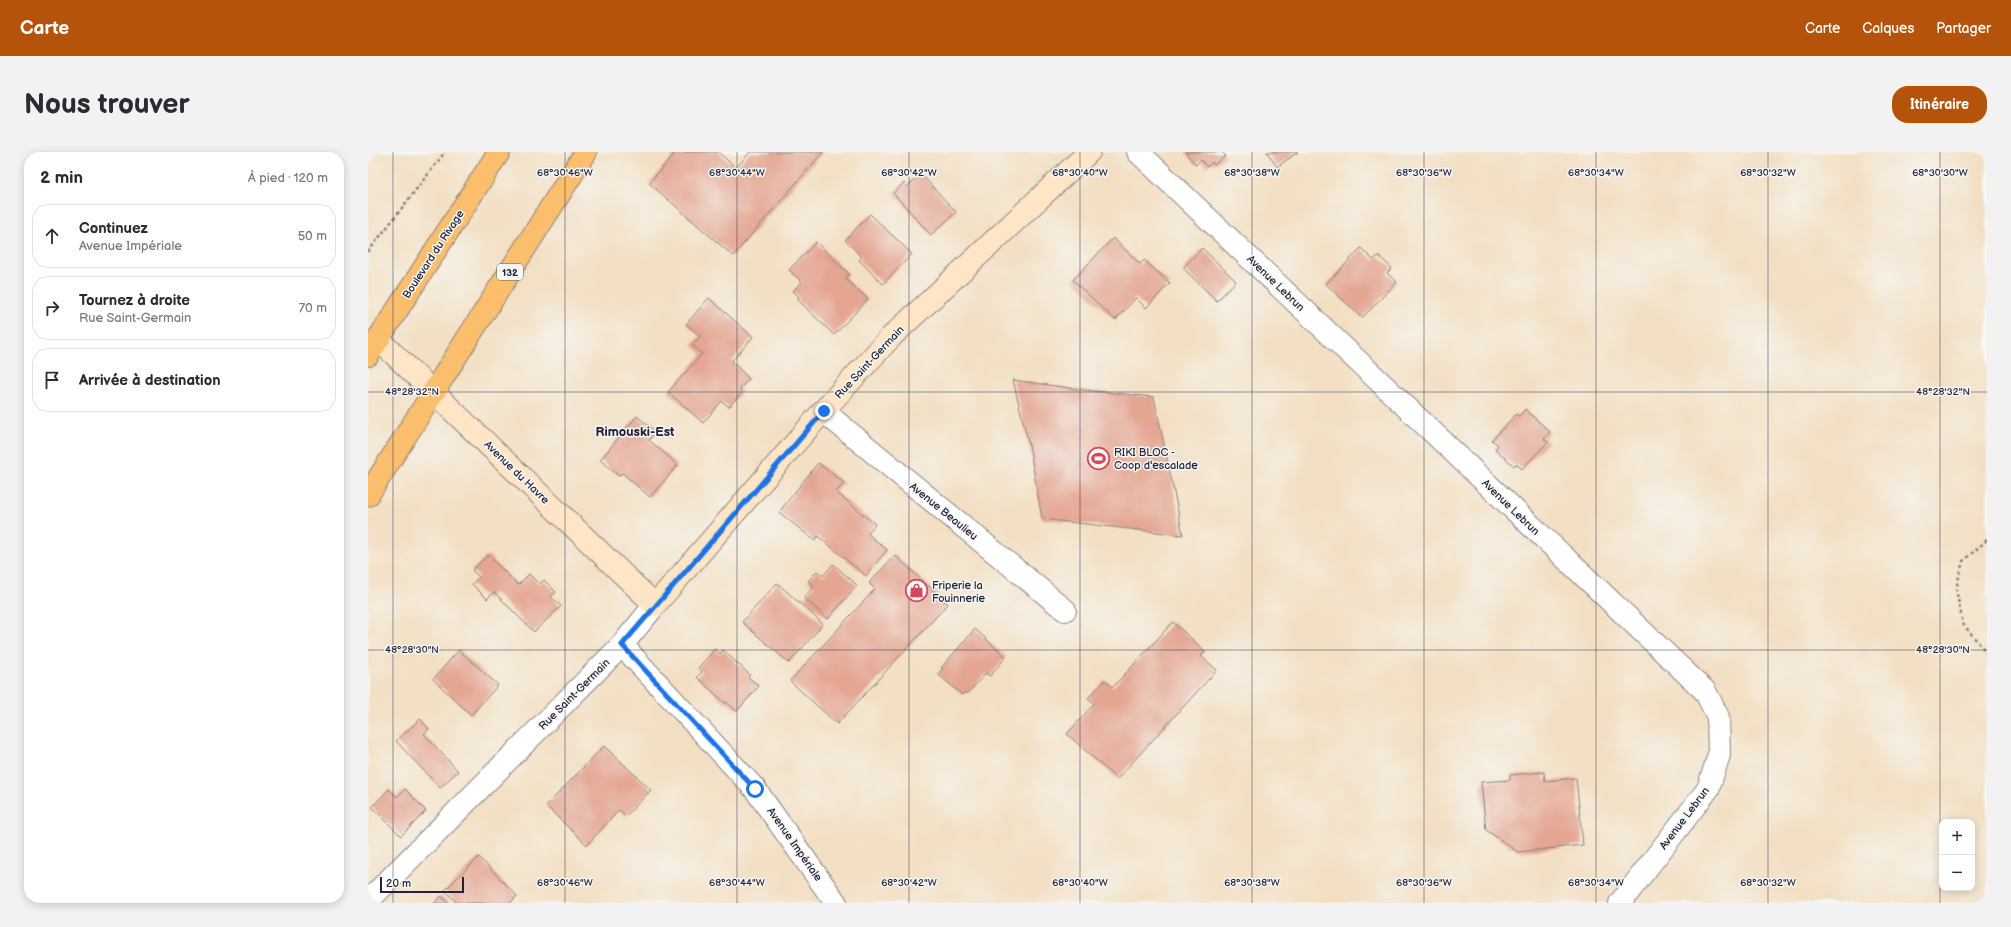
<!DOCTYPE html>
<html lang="fr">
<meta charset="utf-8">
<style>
:root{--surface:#fff;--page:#f2f2f3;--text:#2b2b33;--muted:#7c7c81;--line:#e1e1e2;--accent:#b45309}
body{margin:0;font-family:"Balsamiq Sans",sans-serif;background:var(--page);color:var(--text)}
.controls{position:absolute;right:12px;bottom:12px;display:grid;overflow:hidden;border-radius:8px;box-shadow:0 2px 10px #0003}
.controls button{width:36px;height:36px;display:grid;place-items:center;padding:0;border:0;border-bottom:1px solid var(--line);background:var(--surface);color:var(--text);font:20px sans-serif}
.scale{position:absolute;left:12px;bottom:10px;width:84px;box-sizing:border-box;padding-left:4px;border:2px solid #22223b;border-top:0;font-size:11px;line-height:14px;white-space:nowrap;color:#22223b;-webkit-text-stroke:3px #f6f6f2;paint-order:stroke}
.stop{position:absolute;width:12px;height:12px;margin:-9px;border:3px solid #1a73e8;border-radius:50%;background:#fff}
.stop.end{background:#1a73e8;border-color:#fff;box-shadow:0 1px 4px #0008}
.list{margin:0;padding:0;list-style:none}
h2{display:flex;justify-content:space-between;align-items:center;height:52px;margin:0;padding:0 16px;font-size:17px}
h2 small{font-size:13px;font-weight:400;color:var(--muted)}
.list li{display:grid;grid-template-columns:26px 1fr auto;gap:12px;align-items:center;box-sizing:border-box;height:64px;margin:0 8px 8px;padding:0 8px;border:1px solid var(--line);border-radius:16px}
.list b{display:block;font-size:15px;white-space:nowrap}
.list p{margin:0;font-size:13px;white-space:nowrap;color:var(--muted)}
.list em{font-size:13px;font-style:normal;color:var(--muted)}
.icon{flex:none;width:22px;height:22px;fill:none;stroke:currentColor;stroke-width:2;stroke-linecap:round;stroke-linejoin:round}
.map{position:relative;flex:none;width:1619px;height:751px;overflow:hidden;border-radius:16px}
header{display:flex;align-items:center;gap:24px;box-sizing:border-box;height:56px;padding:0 20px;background:var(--accent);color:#fff}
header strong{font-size:19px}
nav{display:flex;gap:22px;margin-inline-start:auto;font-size:14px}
.intro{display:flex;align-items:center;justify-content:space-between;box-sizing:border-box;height:96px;padding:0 24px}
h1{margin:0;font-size:28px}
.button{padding:10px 18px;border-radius:16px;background:var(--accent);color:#fff;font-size:14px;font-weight:700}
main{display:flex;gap:24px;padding:0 24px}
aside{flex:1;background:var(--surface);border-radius:16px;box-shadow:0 2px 10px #0003}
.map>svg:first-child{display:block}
.building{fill:#e4a591}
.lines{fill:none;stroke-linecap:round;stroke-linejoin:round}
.street-casing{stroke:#8a807f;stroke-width:24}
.secondary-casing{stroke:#8a807f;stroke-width:24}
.primary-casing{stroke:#8a807f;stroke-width:24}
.path{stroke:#8a807f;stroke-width:2.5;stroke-dasharray:3 3;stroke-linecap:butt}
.street{stroke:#fff;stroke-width:22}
.secondary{stroke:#fde5c5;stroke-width:22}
.primary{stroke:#fabe6d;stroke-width:22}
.route{stroke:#1a73e8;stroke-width:5}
.ticks{fill:none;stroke:#22223b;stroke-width:1;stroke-opacity:0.45}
.labels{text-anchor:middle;stroke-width:3;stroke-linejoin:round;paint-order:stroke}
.shield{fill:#f6f6f2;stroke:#626272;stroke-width:1}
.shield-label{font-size:10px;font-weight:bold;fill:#22223b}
.street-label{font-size:11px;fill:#22223b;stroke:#f6f6f2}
.poi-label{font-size:11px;fill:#22223b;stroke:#f6f6f2;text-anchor:start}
.quarter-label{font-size:13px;font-weight:bold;fill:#22223b;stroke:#f6f6f2}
.ticks-label{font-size:10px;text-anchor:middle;fill:#22223b;stroke:#f6f6f2;stroke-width:3;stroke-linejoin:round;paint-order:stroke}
</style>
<header>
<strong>Carte</strong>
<nav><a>Carte</a><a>Calques</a><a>Partager</a></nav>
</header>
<div class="intro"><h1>Nous trouver</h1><a class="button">Itinéraire</a></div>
<main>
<aside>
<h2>2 min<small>À pied · 120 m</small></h2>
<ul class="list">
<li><svg class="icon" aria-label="ahead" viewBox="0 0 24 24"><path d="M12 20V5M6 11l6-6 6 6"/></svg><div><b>Continuez</b><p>Avenue Impériale</p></div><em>50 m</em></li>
<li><svg class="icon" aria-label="right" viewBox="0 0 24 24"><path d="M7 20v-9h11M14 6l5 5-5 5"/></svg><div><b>Tournez à droite</b><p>Rue Saint-Germain</p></div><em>70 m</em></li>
<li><svg class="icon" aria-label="arrive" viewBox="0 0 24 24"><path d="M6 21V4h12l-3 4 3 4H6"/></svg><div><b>Arrivée à destination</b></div></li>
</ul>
</aside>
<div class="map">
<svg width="1619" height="751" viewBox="0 0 1619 751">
<rect width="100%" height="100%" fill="#f6f6f2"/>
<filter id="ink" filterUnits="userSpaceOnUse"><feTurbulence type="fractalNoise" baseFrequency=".025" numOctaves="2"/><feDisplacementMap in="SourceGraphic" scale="8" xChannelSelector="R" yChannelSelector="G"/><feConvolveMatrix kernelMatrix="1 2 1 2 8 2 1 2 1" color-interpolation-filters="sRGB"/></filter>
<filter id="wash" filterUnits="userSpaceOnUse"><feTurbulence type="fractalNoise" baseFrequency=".012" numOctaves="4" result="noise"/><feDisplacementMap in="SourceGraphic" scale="16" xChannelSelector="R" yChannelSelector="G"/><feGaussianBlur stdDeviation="0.9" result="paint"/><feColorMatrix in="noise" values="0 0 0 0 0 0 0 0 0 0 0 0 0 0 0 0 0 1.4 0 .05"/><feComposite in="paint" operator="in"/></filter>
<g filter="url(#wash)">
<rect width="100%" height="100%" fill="#f3dfc3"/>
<g id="blocks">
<g class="building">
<polygon points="308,0 350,0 368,16 382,0 455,0 365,104 281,31"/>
<polygon points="817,0 854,0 858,4 846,13 844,10 839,15 833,8 828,13"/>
<polygon points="899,0 930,0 909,15"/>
<polygon points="553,22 588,60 563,83 525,41 536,31 539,35"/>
<polygon points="502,62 544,102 515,132 491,108 494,105 477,88"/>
<polygon points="745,86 772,112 776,108 802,131 778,156 768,146 747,168 705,128"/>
<polygon points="448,90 481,122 477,126 500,147 466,183 429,147 431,145 425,139 434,130 421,118"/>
<polygon points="834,96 868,129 849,149 815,116"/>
<polygon points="993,96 1005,108 1010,104 1024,116 1019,121 1029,130 994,166 958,132"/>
<polygon points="341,146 385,185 364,209 381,227 371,237 374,240 361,255 354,249 335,271 300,240 334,202 324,193 332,184 318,172"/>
<polygon points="645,228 716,238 786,245 815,383 674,367 662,298"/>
<polygon points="1157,257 1182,280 1176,287 1180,290 1154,317 1148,312 1146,314 1127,297 1130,293 1124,288 1148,262 1151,264"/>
<polygon points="269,264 288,280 281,288 310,313 282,345 254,321 251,324 232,308"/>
<polygon points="450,311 476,331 468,340 507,372 500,382 519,398 498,424 450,384 447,389 411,360"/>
<polygon points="120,403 150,433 161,422 171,432 176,428 188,440 183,445 193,454 166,480 126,440 119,447 104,432 111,425 104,418"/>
<polygon points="527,403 580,452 469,572 422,529 507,437 501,431"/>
<polygon points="465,412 489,433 460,467 436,446 446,434 440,429 449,419 455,424"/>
<polygon points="409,431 455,472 421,511 374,470"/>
<polygon points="805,470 837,499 833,504 849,518 749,627 699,582 726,552 720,546 737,528 745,535"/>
<polygon points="607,477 638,505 622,524 618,521 599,542 597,540 594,543 570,522 575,517 573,516"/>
<polygon points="347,497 352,502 355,498 382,523 380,525 391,534 369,559 358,550 357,551 329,525 334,520 330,516"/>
<polygon points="91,498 130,533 103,563 65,527"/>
<polygon points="52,567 61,577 56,582 90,619 72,636 28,589"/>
<polygon points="236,594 283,638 258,664 251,658 219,693 178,654"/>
<polygon points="1176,620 1177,629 1208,626 1215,693 1150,700 1118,678 1113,630 1142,628 1142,623"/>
<polygon points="21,637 29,645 37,637 58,659 33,684 4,655"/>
<polygon points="111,705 149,744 142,751 89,751 77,738"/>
<polygon points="73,744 81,751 66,751"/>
</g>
</g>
</g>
<g filter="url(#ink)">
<use href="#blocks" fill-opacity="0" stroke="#8a807f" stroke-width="1"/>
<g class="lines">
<defs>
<g id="street">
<polyline points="770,0 1337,539 1350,565 1351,603 1340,637 1252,751"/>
<polyline points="455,259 697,458"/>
<polyline points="254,493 387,637 468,751"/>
<polyline points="0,749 254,493 287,453"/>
</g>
<polyline id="secondary" points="10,187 287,453 455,259 524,184 721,0"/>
<g id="primary">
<polyline points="0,203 131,0"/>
<polyline points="0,343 218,0"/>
</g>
</defs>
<use href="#street" class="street-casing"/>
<use href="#secondary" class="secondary-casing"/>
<use href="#primary" class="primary-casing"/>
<g class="path">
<polyline points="0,100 77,0"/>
<polyline points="1619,388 1595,409 1588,437 1595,472 1619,501"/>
</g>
<use href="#street" class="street"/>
<use href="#secondary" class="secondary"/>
<use href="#primary" class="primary"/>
</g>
</g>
<g class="lines" filter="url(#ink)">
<polyline class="route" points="387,637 254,493 456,259"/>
</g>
<path class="ticks" d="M25,0v751M197,0v751M369,0v751M541,0v751M712,0v751M884,0v751M1056,0v751M1228,0v751M1400,0v751M1572,0v751M0,240h1619M0,498h1619"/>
<defs>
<symbol id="stadium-ring" viewBox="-11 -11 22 22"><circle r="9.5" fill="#f6f6f2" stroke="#d1495b" stroke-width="1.5"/><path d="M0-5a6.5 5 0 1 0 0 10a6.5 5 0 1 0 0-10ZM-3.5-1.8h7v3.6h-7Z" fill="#d1495b"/></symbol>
<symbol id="shop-ring" viewBox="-11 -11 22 22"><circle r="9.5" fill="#f6f6f2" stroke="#d1495b" stroke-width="1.5"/><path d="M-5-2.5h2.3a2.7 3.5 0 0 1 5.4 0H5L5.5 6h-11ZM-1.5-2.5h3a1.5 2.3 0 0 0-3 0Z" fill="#d1495b"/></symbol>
</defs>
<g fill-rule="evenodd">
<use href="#stadium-ring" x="718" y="294" width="25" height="25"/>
<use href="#shop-ring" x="536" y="426" width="25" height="25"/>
</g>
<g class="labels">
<rect class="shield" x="129" y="112" width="26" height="16" rx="3"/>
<g class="shield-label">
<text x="142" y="124">132</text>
</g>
<g class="street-label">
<text transform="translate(65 102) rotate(-57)" y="4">Boulevard du Rivage</text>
<text transform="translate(908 131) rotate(44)" y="4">Avenue Lebrun</text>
<text transform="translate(501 210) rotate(-47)" y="4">Rue Saint-Germain</text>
<text transform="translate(149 320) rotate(44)" y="4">Avenue du Havre</text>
<text transform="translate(1143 355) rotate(44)" y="4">Avenue Lebrun</text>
<text transform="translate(576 359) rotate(39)" y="4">Avenue Beaulieu</text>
<text transform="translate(206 542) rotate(-45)" y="4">Rue Saint-Germain</text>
<text transform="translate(1316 666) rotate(-53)" y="4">Avenue Lebrun</text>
<text transform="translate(427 692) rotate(55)" y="4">Avenue Impériale</text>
</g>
<g class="poi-label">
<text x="746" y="304">RIKI BLOC -<tspan x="746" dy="13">Coop d'escalade</tspan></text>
<text x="564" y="437">Friperie la<tspan x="564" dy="13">Fouinnerie</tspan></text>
</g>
<g class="quarter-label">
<text x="267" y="284">Rimouski-Est</text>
</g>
</g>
<g class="ticks-label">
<text x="197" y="24">68°30'46"W</text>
<text x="369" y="24">68°30'44"W</text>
<text x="541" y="24">68°30'42"W</text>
<text x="712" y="24">68°30'40"W</text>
<text x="884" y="24">68°30'38"W</text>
<text x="1056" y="24">68°30'36"W</text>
<text x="1228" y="24">68°30'34"W</text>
<text x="1400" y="24">68°30'32"W</text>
<text x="1572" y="24">68°30'30"W</text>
<text x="44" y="243">48°28'32"N</text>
<text x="1575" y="243">48°28'32"N</text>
<text x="44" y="501">48°28'30"N</text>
<text x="1575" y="501">48°28'30"N</text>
<text x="197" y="734">68°30'46"W</text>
<text x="369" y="734">68°30'44"W</text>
<text x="541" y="734">68°30'42"W</text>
<text x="712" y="734">68°30'40"W</text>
<text x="884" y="734">68°30'38"W</text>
<text x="1056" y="734">68°30'36"W</text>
<text x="1228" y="734">68°30'34"W</text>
<text x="1400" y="734">68°30'32"W</text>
</g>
</svg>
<div class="controls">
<button>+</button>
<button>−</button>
</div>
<div class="scale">20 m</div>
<div class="stop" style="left:387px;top:637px"></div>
<div class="stop end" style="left:456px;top:259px"></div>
</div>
</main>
